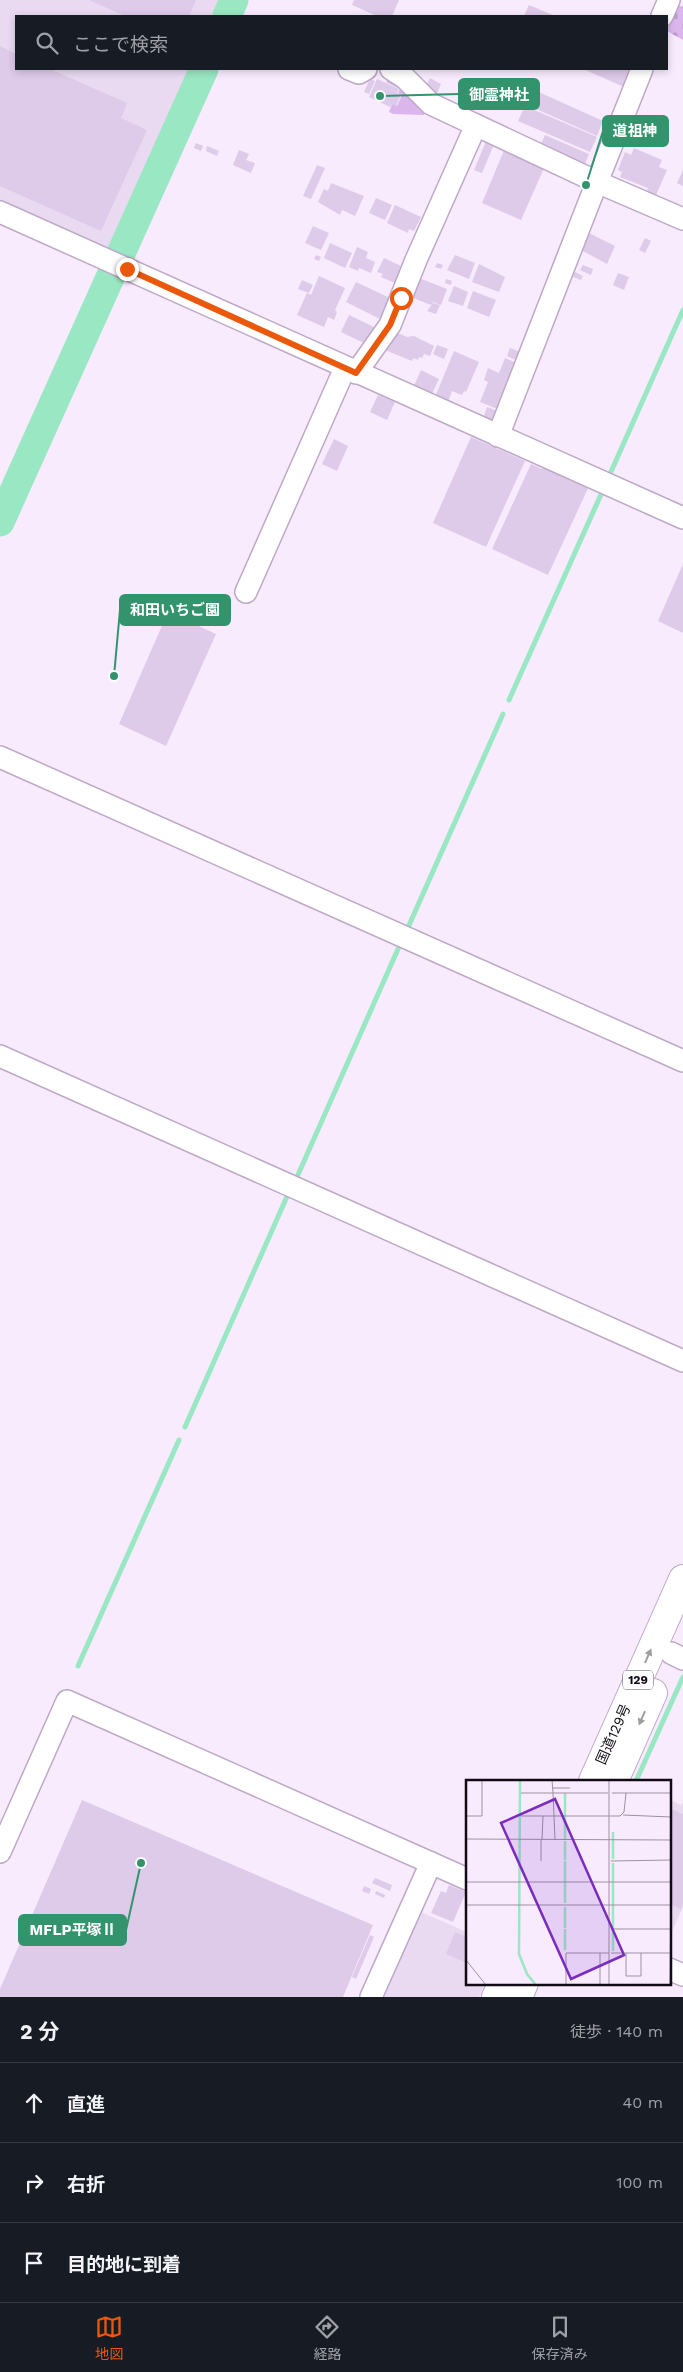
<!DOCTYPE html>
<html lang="ja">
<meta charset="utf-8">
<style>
:root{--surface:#171b24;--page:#20242c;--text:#f1f3f6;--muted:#9ea1a6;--line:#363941;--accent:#ea580c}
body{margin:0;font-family:"Work Sans","Noto Sans JP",sans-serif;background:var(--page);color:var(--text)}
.stop{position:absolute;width:15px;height:15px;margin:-11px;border:4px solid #ea580c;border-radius:50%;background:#fff}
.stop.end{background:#ea580c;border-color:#fff;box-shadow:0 1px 5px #0008}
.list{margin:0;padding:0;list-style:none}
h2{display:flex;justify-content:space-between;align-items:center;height:65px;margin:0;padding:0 20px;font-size:21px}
h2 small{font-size:16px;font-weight:400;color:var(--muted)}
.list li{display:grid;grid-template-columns:32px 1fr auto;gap:15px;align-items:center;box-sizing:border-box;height:80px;padding:0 20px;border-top:1px solid var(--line)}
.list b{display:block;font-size:19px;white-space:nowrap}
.list em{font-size:16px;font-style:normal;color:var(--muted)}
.icon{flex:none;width:28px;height:28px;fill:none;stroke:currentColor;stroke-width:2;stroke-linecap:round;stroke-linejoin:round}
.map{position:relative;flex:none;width:683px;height:1997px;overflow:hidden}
.search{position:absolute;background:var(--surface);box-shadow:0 2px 8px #0003;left:15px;right:15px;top:15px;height:55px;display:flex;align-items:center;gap:12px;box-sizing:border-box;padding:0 18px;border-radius:0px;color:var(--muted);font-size:19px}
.sheet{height:305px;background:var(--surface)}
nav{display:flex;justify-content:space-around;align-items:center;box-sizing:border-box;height:70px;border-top:1px solid var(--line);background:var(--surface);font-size:14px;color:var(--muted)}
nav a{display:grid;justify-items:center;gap:2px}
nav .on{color:var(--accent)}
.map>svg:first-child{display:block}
.built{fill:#e9daf1}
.cemetery{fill:url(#cemetery-stones)}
.green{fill:#dab6ed}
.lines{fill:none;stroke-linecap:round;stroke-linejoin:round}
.stream{stroke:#9ae7c3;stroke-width:5}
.river{stroke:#9ae7c3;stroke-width:29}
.building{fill:#decae9}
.minor-casing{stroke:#bda9c7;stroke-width:24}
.highway-casing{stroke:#bda9c7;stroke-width:30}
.minor{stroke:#fff;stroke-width:21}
.highway{stroke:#fff;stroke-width:28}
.oneway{fill:#a09da1}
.route{stroke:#ea580c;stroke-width:6}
.labels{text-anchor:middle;stroke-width:4;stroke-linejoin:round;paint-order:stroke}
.shield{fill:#fdfdfd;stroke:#58545b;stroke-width:1}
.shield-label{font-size:12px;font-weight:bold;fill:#120b15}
.street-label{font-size:14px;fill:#120b15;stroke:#fdfdfd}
.inset-river{fill:none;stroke:#9ae7c3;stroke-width:2.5}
.inset-road{fill:none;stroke:#9c91a1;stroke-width:1}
.view{fill:#7b2cbf;fill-opacity:0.15;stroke:#7b2cbf;stroke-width:2.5}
.inset-edge{fill:none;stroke:#120b15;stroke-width:2.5}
.leader{fill:none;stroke:#33936d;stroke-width:2}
.callout-dot{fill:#33936d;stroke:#fdfdfd;stroke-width:2}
.callout{fill:#33936d;stroke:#33936d;stroke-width:2}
.callout-label{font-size:15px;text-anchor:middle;font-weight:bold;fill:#fff}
</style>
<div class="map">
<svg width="683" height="1997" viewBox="0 0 683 1997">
<defs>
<pattern id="cemetery-stones" width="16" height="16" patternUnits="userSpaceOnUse" patternTransform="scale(1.25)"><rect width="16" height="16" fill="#dab6ed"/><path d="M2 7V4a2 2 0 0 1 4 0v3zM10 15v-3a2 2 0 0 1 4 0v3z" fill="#ba9bca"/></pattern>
</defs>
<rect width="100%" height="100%" fill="#f8ebfe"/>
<g class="built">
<polygon points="0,0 247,0 240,16 16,16 16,69 217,69 130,264 0,206"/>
<polygon points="669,1799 681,1805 683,1802 683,1907 669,1938"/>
<polygon points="421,1912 467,1932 467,1983 485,1983 479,1997 383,1997"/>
</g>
<polygon class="cemetery" points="674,3 683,7 683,40 667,31 667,21"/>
<polygon class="green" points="390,74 425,110 424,115 393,114 389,112 392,104 397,106 402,95 398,93 400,89 386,82"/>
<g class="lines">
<g class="stream">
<polyline points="610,474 683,310"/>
<polyline points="509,700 603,490"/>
<polyline points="406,932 503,714"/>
<polyline points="297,1177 402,940"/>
<polyline points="185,1427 289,1192"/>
<polyline points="78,1666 179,1440"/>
<polyline points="636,1781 683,1677"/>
</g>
<g class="river">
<polyline points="227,16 234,0"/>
<polyline points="0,522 204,69"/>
</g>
</g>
<g class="building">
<polygon points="89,0 196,0 189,16 125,16"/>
<polygon points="354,0 399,0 392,16 377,16 352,5"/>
<polygon points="529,5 555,16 524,16"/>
<polygon points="0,46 16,54 16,69 50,69 127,103 121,118 147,130 101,231 0,186"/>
<polygon points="583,69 629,69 632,70 624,87"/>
<polygon points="430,78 441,84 436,96 424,90"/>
<polygon points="370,79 375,81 369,94 364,92"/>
<polygon points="377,79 399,89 397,93 401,95 396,106 392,104 390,107 369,97"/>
<polygon points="532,89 603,121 597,136 525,104"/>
<polygon points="525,106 597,137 590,152 518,121"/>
<polygon points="545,135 589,154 585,164 541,144"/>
<polygon points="487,139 495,142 482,173 474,170"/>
<polygon points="196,143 203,146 201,151 194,148"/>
<polygon points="207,146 219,151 217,156 206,151"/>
<polygon points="505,148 545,166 521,220 482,203"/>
<polygon points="634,148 662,160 659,167 667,170 656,195 647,191 648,188 620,177 622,172 618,170 625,152 631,155"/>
<polygon points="239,150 249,154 246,160 255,163 251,173 233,165"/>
<polygon points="317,165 325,168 311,199 303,196"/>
<polygon points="683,170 683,186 677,183"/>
<polygon points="331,183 364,196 355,216 342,210 340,215 318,202 324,189 328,191"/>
<polygon points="376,198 392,205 385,220 369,213"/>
<polygon points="395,205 421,217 414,231 409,229 408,233 387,223"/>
<polygon points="313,226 329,233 321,250 305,243"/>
<polygon points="589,233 615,246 607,264 581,250"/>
<polygon points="645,238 651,241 645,253 639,250"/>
<polygon points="330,243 352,253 345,268 324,258"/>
<polygon points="357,247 368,252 366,258 375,262 371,273 359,268 358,271 349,267"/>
<polygon points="316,255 321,257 319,261 314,259"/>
<polygon points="455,255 475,263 469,279 447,270"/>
<polygon points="384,258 401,266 399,269 401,270 395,283 381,277 383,274 377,272"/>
<polygon points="437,263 443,265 441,269 435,267"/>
<polygon points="479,264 505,277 499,292 472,282"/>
<polygon points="583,265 593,269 591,275 580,270"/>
<polygon points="575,272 583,276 581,280 573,277"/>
<polygon points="618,273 629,277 624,290 613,285"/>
<polygon points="319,276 345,288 335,310 337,312 334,320 328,317 324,327 297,315 307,293 311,295"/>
<polygon points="419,278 447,289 441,305 433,302 431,305 411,297"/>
<polygon points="446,279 452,281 451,285 445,283"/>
<polygon points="302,280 313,285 309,293 298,289"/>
<polygon points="356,282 394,300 384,321 346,302"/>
<polygon points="454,286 468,292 463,306 448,301"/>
<polygon points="473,291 496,300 489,317 467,308"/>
<polygon points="433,303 440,305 436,314 427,311"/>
<polygon points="349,315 374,327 366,344 341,332"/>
<polygon points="393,331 407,337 414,336 434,346 430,356 424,354 422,358 419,357 418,360 413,358 412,361 385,350"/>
<polygon points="437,345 448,349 444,359 433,354"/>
<polygon points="510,348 523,353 520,362 507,356"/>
<polygon points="454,351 479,362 466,392 464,391 462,395 452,391 448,402 435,397"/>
<polygon points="505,358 519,364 500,410 480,402 488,382 484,380 488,368 499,373"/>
<polygon points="421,370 439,379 430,398 412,390"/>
<polygon points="378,395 395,402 387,420 370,412"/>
<polygon points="487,407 500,412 495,424 483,419"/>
<polygon points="471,437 525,461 486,547 433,523"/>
<polygon points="334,439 348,446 337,471 322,464"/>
<polygon points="531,464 542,469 545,464 590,484 548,575 492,549"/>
<polygon points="683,564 683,633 658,621"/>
<polygon points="168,612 216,634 166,746 119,724"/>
<polygon points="82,1800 373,1925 343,1997 0,1997 0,1989"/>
<polygon points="669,1808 683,1814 683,1904 681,1909 669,1904"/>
<polygon points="375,1878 392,1885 390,1891 372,1883"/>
<polygon points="449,1885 466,1892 453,1922 431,1913 441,1891 446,1893"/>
<polygon points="364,1886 371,1889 369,1894 362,1891"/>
<polygon points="376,1891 385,1895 384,1898 375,1894"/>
<polygon points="455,1932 467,1937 467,1963 446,1954"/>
<polygon points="370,1935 374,1937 356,1979 352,1977"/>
</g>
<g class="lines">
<defs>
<g id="minor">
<polyline points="662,16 669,0"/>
<polyline points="349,69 359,73 366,69"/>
<polyline points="391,69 405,78 431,104 597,182 642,69"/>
<polyline points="0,212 683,518"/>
<polyline points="356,373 390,325 416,260 476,125"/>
<polyline points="498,436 597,182 683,219"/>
<polyline points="246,592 345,368"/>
<polyline points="0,757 683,1061"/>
<polyline points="0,1056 683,1361"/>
<polyline points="671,1653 683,1659"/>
<polyline points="0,1852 67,1701 467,1879"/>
<polyline points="669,1969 683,1975"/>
<polyline points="371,1997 431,1863"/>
</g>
<g id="highway">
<polyline points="593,1781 683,1579"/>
<polyline points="614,1781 653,1693"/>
<polyline points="496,1997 503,1983"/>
<polyline points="518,1997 524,1983"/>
</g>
</defs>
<use href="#minor" class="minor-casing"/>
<use href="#highway" class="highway-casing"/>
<use href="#minor" class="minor"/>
<use href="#highway" class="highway"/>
</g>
<defs><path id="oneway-solid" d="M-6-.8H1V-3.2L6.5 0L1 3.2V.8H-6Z" transform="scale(1.25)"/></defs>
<g class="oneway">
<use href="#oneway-solid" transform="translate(648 1656) rotate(-66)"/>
<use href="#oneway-solid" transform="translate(642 1718) rotate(114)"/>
</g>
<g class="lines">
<polyline class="route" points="127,269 356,373 390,325 401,298"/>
</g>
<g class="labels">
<rect class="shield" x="623" y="1670.5" width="30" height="19" rx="4"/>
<g class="shield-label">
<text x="638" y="1684">129</text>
</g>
<g class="street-label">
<text transform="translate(613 1734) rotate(-66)" y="5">国道129号</text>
</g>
</g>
<g transform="translate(466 1780)">
<rect width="205" height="205" fill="#f8ebfe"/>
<path class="inset-river" d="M54,0l-1,174 8,20 9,11M99,59v-46M147,79v-27M99,80v-19M99,123v-42M99,148v-21M99,149v21M147,171v-88"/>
<path class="inset-road" d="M87,8h17M55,13h32l-1,-13M146,13h59M205,25v57M157,35l48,2M0,36h16v-36M55,36h33l-1,-23h55M0,59l205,1M75,60v21M76,60l1,-24M89,60l-1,-24h66l4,-4 2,-19M145,81l60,-1M0,102h205M0,125h205M145,149h59M145,173h59M160,173v23h15v-23M0,180l20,25M100,205v-32h43M134,205v-32M143,205v-205M204,205l1,-93"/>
<path class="view" d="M89,19l69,156 -53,24 -70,-156z"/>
<rect width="205" height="205" class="inset-edge"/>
</g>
<path class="leader" d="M380 96L459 94M586 185L603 131M114 676L120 610M141 1863L126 1930"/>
<g class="callout-dot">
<circle cx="380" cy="96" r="5"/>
<circle cx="586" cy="185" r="5"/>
<circle cx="114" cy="676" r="5"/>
<circle cx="141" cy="1863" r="5"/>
</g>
<g class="callout">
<rect x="459" y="79" width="80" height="30" rx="5"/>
<rect x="603" y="116" width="65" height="30" rx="5"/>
<rect x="120" y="595" width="110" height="30" rx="5"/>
<rect x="19" y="1915" width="107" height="30" rx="5"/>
</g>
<g class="callout-label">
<text x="499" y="100">御霊神社</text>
<text x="635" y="136">道祖神</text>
<text x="175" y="615">和田いちご園</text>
<text x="73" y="1935">MFLP平塚Ⅱ</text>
</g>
</svg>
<div class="stop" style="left:401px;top:298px"></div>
<div class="stop end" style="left:127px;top:269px"></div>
<div class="search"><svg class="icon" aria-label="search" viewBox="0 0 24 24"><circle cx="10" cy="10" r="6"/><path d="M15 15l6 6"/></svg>ここで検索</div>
</div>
<section class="sheet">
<h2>2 分<small>徒歩 · 140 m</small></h2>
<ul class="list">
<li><svg class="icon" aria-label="ahead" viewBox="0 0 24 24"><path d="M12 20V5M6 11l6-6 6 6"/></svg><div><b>直進</b></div><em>40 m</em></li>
<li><svg class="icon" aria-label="right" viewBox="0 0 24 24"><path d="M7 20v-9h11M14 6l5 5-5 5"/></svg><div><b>右折</b></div><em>100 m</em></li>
<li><svg class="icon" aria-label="arrive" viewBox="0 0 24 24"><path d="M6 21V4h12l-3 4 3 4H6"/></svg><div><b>目的地に到着</b></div></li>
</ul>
</section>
<nav>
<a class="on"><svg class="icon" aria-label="map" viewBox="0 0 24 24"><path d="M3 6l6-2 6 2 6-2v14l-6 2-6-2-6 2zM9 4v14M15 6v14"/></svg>地図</a>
<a><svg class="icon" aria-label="directions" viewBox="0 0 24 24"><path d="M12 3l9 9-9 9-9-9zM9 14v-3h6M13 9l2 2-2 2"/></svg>経路</a>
<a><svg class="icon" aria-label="saved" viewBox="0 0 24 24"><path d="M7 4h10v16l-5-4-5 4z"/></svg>保存済み</a>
</nav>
